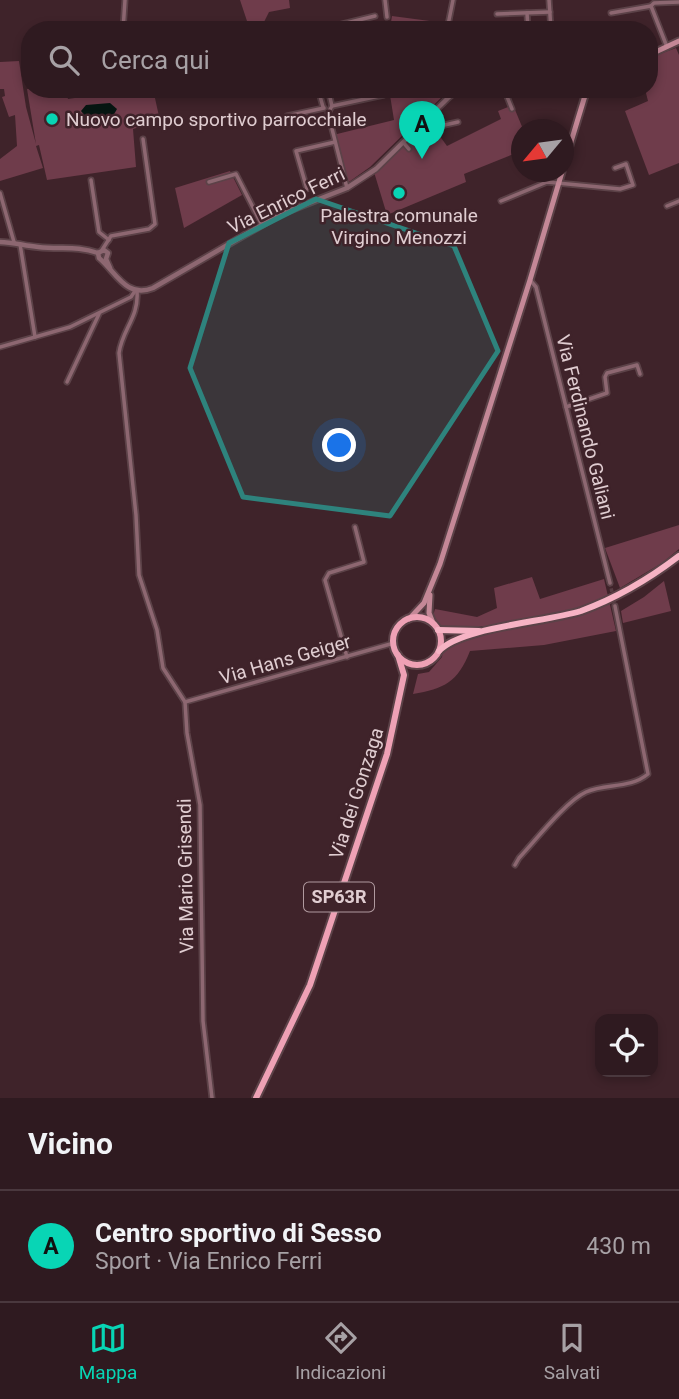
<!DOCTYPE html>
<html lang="it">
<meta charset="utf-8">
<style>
:root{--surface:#2f1a20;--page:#3b272d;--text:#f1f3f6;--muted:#a7a1a5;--line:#4a383e;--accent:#08d5b5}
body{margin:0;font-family:Roboto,sans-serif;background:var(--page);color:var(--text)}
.controls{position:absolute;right:21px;bottom:21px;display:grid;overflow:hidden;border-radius:14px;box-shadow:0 4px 10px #0003}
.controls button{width:63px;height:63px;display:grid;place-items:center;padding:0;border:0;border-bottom:2px solid var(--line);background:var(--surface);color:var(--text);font:35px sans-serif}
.compass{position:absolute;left:511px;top:119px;width:63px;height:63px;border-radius:50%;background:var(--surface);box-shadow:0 4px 10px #0003;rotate:241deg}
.you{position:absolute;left:340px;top:446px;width:24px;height:24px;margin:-18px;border:5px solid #fff;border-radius:50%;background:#1a73e8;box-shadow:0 0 0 10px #1a73e833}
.badge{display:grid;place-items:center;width:46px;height:46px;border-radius:50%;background:var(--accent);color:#111;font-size:23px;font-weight:700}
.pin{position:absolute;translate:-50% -58px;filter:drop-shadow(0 2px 4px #0008)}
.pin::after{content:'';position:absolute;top:37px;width:24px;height:21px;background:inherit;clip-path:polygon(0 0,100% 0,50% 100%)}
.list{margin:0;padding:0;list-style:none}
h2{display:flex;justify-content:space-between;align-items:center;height:91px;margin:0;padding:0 28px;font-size:30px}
h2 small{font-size:23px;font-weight:400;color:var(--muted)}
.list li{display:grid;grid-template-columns:46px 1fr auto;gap:21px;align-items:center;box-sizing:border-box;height:112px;padding:0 28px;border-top:2px solid var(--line)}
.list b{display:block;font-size:26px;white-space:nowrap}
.list p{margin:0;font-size:23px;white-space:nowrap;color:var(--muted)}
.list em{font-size:23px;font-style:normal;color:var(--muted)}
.icon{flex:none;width:38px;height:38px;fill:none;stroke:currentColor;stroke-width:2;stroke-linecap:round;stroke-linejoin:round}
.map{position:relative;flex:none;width:679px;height:1098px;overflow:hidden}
.search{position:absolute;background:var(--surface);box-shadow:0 4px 10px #0003;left:21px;right:21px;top:21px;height:77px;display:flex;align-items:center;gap:18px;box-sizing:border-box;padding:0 24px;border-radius:28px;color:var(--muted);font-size:26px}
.sheet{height:203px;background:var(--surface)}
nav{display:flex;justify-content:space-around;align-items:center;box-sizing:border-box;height:98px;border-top:2px solid var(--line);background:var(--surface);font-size:19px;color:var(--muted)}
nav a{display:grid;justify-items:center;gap:4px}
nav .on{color:var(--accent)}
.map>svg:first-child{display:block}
.green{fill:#6f3c4b}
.water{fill:#071612}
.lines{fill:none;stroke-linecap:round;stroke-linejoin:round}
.minor-tunnel{stroke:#573c43;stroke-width:3.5;stroke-dasharray:3.5 2;stroke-linecap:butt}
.minor-casing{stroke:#5c4248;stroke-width:7}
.tertiary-casing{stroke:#5c4248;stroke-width:8}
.secondary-casing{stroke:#5c4248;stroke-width:9}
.primary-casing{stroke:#5c4248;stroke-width:10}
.trunk-casing{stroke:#5c4248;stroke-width:10}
.minor{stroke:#8d6771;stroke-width:3.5}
.tertiary{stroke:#8d6771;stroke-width:4.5}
.secondary{stroke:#c48897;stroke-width:5}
.primary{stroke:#eea1b5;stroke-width:6}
.trunk{stroke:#f6b3c4;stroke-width:6}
.marked{fill:#2e837d;fill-opacity:0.2;stroke:#2e837d;stroke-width:5;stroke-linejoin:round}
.poi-dot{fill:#08d5b5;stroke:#3f232a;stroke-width:2.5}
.labels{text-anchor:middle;stroke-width:5;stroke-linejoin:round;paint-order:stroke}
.shield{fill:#3f232a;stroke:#b09a9f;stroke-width:2}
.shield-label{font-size:18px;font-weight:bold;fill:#e0cdd1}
.poi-label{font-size:19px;fill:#e0cdd1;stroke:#3f232a;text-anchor:start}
.street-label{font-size:19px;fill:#e0cdd1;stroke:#3f232a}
</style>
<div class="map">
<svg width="679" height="1098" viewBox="0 0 679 1098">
<rect width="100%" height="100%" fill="#3f232a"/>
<g class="green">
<polygon points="240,0 289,0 290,8 269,12 260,30 250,30"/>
<polygon points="392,16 445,23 444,27 430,26 429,30 406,30 406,24 391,22"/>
<polygon points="676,48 679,55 679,163 649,175 625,111 648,101 645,89 649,89 649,58"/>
<polygon points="19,61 26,107 36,144 27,89 65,89 68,99 135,89 153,89 160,121 133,129 136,167 47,180 39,145 36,146 43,168 0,181 0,159 17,146 15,115 9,117 2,97 5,96 4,89 0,89 0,62"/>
<polygon points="389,89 457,89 445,94 370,167 346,184 333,135 394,120"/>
<polygon points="513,105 523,129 521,151 464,174 466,182 387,215 374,172 428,120 447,146 501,119 498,111"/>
<polygon points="230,171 242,195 184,228 175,188"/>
<polygon points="679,525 679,549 662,563 620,588 605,548"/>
<path d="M532,577l8,22 64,-20 12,52 -72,14 -74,6c-12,31 -26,38 -57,43l5,-20 11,-2 13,-15 1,-7 11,-6 31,-9 -2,-9h-45l-5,-10 2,-7 42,8 20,-9 -3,-20z"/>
<polygon points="664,581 671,611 623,623 621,611 644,597"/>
</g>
<polygon class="water" points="110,103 117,109 113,116 86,117 81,111 86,105"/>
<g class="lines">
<polyline class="minor-tunnel" points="610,583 615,606"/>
<defs>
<g id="minor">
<polyline points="385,0 387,17"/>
<polyline points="549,0 551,30"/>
<polyline points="651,6 654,3 679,2"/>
<polyline points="527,13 528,30"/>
<polyline points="611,13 651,6 667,47"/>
<polyline points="497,14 550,12"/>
<polyline points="123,30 125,0"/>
<polyline points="318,30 375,16"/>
<polyline points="447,30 453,0"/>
<polyline points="318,89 323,107"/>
<polyline points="328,89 332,106 328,113 347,188"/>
<polyline points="504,89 512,109"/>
<polyline points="332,106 384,95"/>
<polyline points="432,114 440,126 458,122"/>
<polyline points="287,116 324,108"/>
<polyline points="403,142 409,149"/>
<polyline points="91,180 99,232 109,240"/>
<polyline points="209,182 236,174 262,225"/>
<polyline points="307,189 296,151 335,142"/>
<polyline points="0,193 14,242"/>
<polyline points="501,201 547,182 620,189 633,185 626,164 615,168"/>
<polyline points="667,206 679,201"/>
<polyline points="20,244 35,337"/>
<polyline points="102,250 111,236 149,229 155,224 143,139"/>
<polyline points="530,280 536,287 610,583"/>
<path d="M137,292c2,25 -15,38 -18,61l17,162 3,60 18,55 6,38 22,34 2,31 13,72 3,216 9,77"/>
<polyline points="0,347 70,327 131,297 135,291"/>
<polyline points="67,382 99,314"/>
<polyline points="566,407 607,393 605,377 607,373 637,365 640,374"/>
<polyline points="347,657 325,580 329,573 364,562 355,527"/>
<polyline points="185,702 394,643"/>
<path d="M515,865l4,-7c16,-17 47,-57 67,-66 20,-9 44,-3 62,-18l-33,-168"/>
</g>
<g id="tertiary">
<path d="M0,242c13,0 25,4 38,5 22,3 38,-2 60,6l6,-3 4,3 -2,6 4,9"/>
<path d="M98,253l1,5c17,14 27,41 54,30l128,-74 66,-26 29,-19 73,-72 6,-5 13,-3"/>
</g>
<g id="secondary">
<polyline points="649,55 679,41"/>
<polyline points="564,165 587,89"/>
<polyline points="430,595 429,613 433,623"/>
<polyline points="409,619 424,603 440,564 530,280 562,172"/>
</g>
<g id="primary">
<circle cx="417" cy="641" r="24"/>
<polyline points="256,1098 310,985 387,754 404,675 398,655"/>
</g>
<g id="trunk">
<polyline points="438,630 479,631"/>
<path d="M439,651c22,-24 107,-29 142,-40 36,-13 68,-32 98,-55"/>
</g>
</defs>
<use href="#minor" class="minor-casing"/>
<use href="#tertiary" class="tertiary-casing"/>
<use href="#secondary" class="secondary-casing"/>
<use href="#primary" class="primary-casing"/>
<use href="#trunk" class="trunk-casing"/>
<use href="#minor" class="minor"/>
<use href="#tertiary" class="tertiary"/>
<use href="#secondary" class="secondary"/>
<use href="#primary" class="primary"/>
<use href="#trunk" class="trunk"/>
</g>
<path class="marked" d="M316,199l138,47 44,105 -108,165 -147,-19 -53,-129 39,-125z"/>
<g class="poi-dot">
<circle cx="52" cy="119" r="7"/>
<circle cx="399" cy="193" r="7"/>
</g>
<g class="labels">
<rect class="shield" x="304" y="882.5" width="70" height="29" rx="5"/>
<g class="shield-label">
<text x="339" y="903">SP63R</text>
</g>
<g class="poi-label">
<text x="66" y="126">Nuovo campo sportivo parrocchiale</text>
<text x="399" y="222" text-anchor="middle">Palestra comunale<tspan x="399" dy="22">Virgino Menozzi</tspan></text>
</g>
<g class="street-label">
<text transform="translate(286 200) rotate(-26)" y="7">Via Enrico Ferri</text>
<text transform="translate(586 427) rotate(76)" y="7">Via Ferdinando Galiani</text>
<text transform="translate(285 659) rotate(-16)" y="7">Via Hans Geiger</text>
<text transform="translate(356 793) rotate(-72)" y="7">Via dei Gonzaga</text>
<text transform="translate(185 876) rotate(-91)" y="7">Via Mario Grisendi</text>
</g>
</g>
</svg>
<div class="controls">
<button><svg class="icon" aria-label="locate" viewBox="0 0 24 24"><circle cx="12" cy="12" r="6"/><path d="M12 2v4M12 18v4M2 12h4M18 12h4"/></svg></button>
</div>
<svg class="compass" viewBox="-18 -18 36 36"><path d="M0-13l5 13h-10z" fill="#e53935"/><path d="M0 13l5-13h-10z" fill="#a7a1a5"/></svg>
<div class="you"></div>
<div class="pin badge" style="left:422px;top:159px">A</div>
<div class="search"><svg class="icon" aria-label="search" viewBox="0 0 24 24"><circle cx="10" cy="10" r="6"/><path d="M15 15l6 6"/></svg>Cerca qui</div>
</div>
<section class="sheet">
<h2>Vicino<small></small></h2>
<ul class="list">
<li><span class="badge">A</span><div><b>Centro sportivo di Sesso</b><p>Sport · Via Enrico Ferri</p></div><em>430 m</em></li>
</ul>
</section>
<nav>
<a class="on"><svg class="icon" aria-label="map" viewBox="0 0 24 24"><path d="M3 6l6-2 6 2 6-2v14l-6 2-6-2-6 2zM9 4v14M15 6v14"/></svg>Mappa</a>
<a><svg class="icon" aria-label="directions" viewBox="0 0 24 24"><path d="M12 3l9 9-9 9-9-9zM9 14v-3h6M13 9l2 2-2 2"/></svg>Indicazioni</a>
<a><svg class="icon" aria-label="saved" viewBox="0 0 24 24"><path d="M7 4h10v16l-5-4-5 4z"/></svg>Salvati</a>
</nav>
